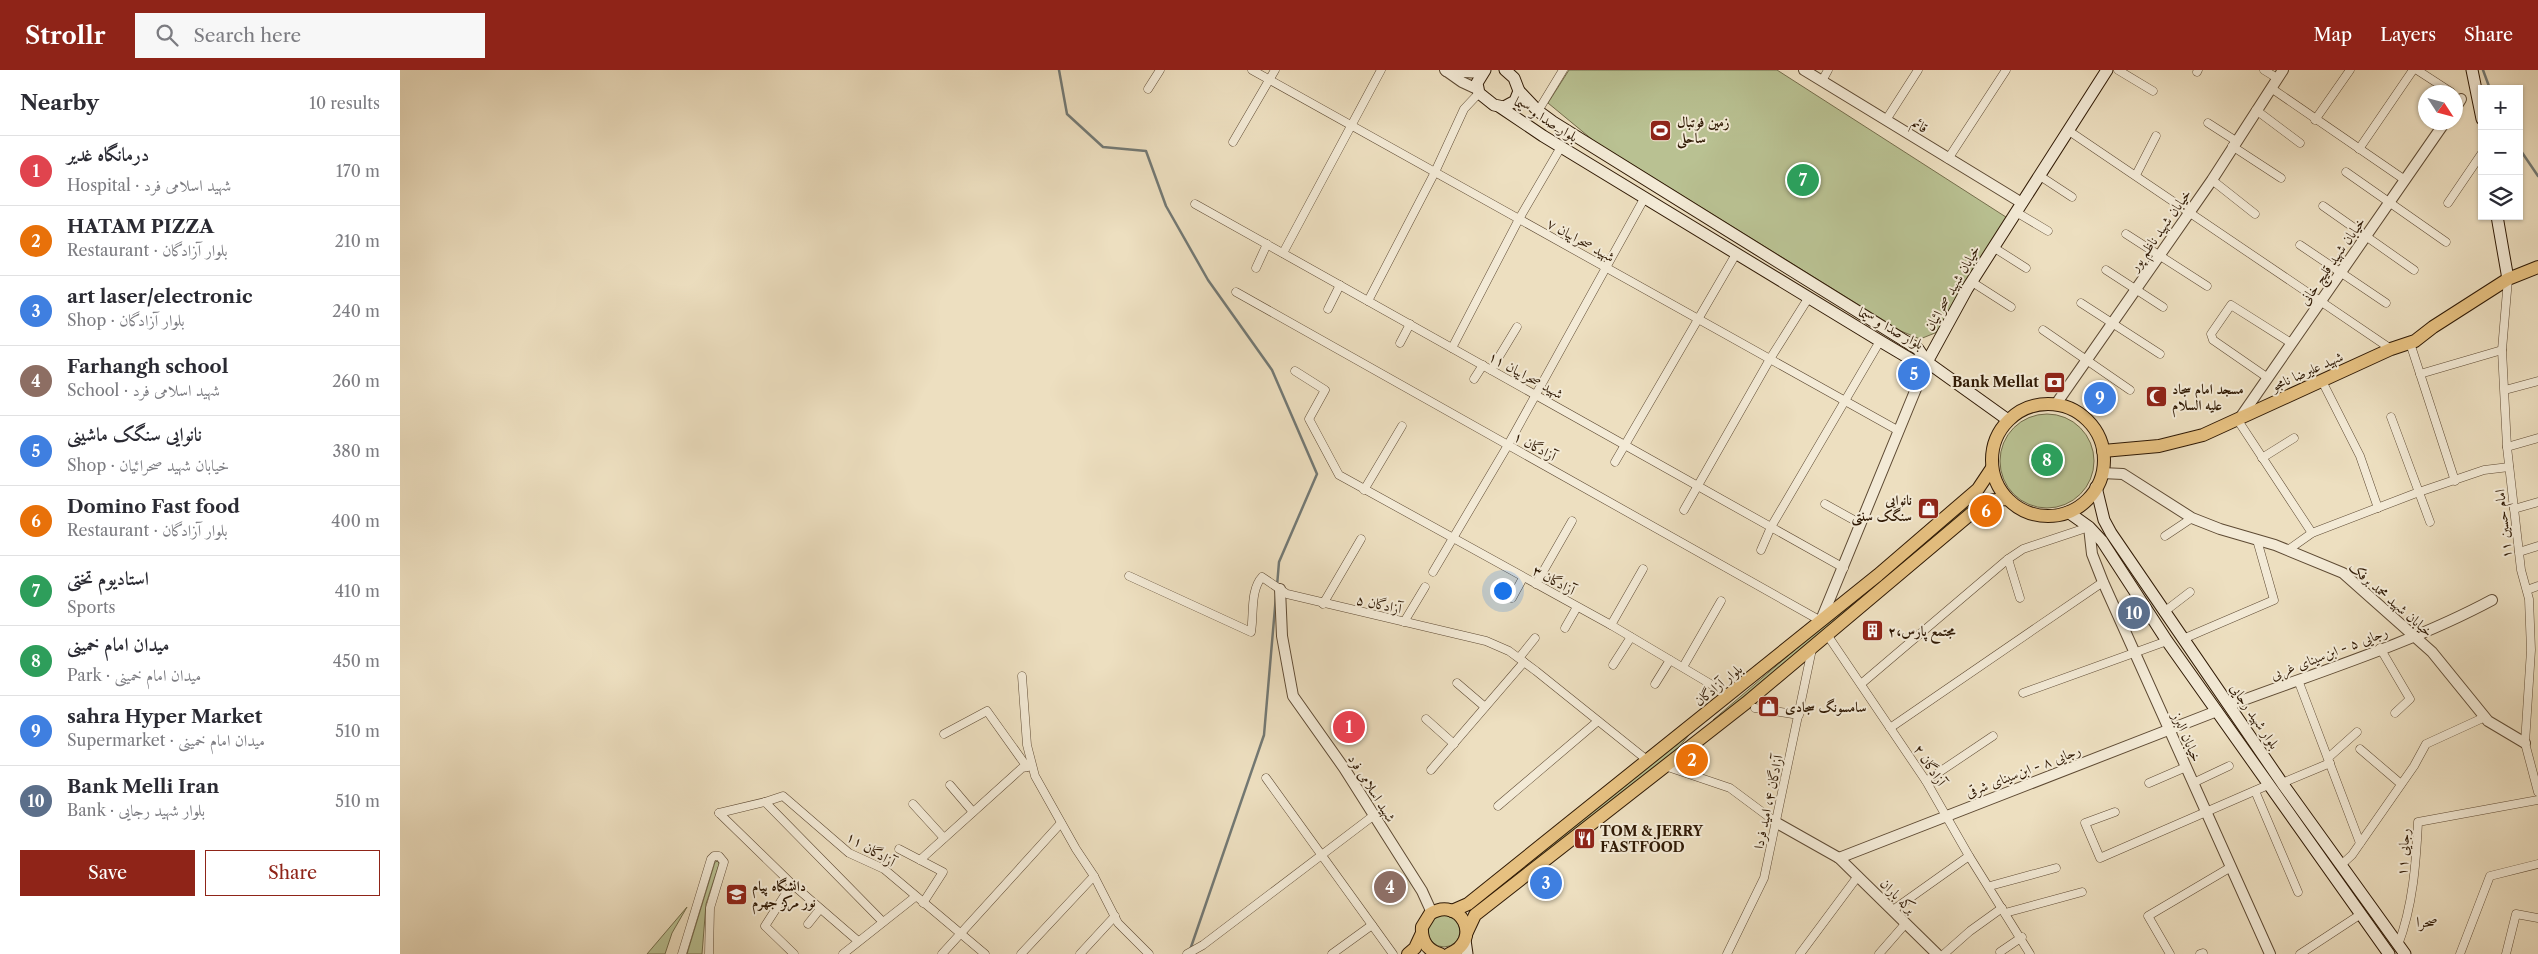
<!DOCTYPE html>
<meta charset="utf-8">
<style>
:root{--surface:#fff;--page:#f7f7f7;--text:#2b2b33;--muted:#7c7c81;--line:#e1e1e2;--accent:#8f2418}
body{margin:0;font-family:"Libre Caslon Text",Amiri,serif;background:var(--page);color:var(--text)}
.controls{position:absolute;right:15px;top:15px;display:grid;overflow:hidden;border-radius:0px;box-shadow:0 1px 4px #0004}
.controls button{width:45px;height:45px;display:grid;place-items:center;padding:0;border:0;border-bottom:1px solid var(--line);background:var(--surface);color:var(--text);font:25px sans-serif}
.compass{position:absolute;left:2018px;top:15px;width:45px;height:45px;border-radius:50%;background:var(--surface);box-shadow:0 1px 4px #0004;rotate:126deg}
.you{position:absolute;left:1102px;top:520px;width:18px;height:18px;margin:-12px;border:4px solid #fff;border-radius:50%;background:#1a73e8;box-shadow:0 0 0 8px #1a73e833}
.badge{display:grid;place-items:center;width:32px;height:32px;border-radius:50%;background:var(--accent);color:#fff;font-size:16px;font-weight:700}
.pin{position:absolute;translate:-50% -50%;border:2px solid #fff;box-shadow:0 1px 5px #0006}
.list{margin:0;padding:0;list-style:none}
h2{display:flex;justify-content:space-between;align-items:center;height:65px;margin:0;padding:0 20px;font-size:21px}
h2 small{font-size:16px;font-weight:400;color:var(--muted)}
.list li{display:grid;grid-template-columns:32px 1fr auto;gap:15px;align-items:center;box-sizing:border-box;height:70px;padding:0 20px;border-top:1px solid var(--line)}
.list b{display:block;font-size:19px;white-space:nowrap}
.list p{margin:0;font-size:16px;white-space:nowrap;color:var(--muted)}
.list em{font-size:16px;font-style:normal;color:var(--muted)}
.actions{display:flex;gap:10px;padding:15px 20px}
.actions a{flex:1;padding:11px 0;border:1px solid var(--accent);border-radius:0px;text-align:center;font-size:18px;color:var(--accent)}
.actions .main{background:var(--accent);color:#fff}
.icon{flex:none;width:28px;height:28px;fill:none;stroke:currentColor;stroke-width:2;stroke-linecap:round;stroke-linejoin:round}
.map{position:relative;flex:none;width:2138px;height:884px;overflow:hidden}
header{display:flex;align-items:center;gap:30px;box-sizing:border-box;height:70px;padding:0 25px;background:var(--accent);color:#fff}
header strong{font-size:24px}
nav{display:flex;gap:28px;margin-inline-start:auto;font-size:18px}
.search{width:350px;height:45px;background:var(--page);display:flex;align-items:center;gap:12px;box-sizing:border-box;padding:0 18px;border-radius:0px;color:var(--muted);font-size:19px}
main{display:flex}
aside{flex:1;background:var(--surface)}
.map>svg:first-child{display:block}
.green{fill:#b9c192;stroke:#746d4b}
.water{fill:#a0b9be;stroke:#737974}
.lines{fill:none;stroke-linecap:round;stroke-linejoin:round}
.stream{stroke:#737974;stroke-width:2.5}
.minor-casing{stroke:#5e4a33;stroke-width:9}
.tertiary-casing{stroke:#5e4a33;stroke-width:12}
.secondary-casing{stroke:#2f1904;stroke-width:13}
.primary-casing{stroke:#2f1904;stroke-width:14}
.minor{stroke:#f3ead6;stroke-width:8}
.tertiary{stroke:#f3ead6;stroke-width:10}
.secondary{stroke:#f3ead6;stroke-width:11}
.primary{stroke:#e6c080;stroke-width:12}
.labels{text-anchor:middle;stroke-width:4;stroke-linejoin:round;paint-order:stroke}
.street-label{font-size:14px;fill:#2f1904;stroke:#f3ead6}
.poi-label{font-size:14px;font-weight:bold;fill:#2f1904;stroke:#f3ead6;text-anchor:start}
.neighbourhood-label{font-size:15px;fill:#2f1904;stroke:#f3ead6}
</style>
<header>
<strong>Strollr</strong>
<div class="search"><svg class="icon" aria-label="search" viewBox="0 0 24 24"><circle cx="10" cy="10" r="6"/><path d="M15 15l6 6"/></svg>Search here</div>
<nav><a>Map</a><a>Layers</a><a>Share</a></nav>
</header>
<main>
<aside>
<h2>Nearby<small>10 results</small></h2>
<ul class="list">
<li><span class="badge" style="background:#e0444e">1</span><div><b>درمانگاه غدیر</b><p>Hospital · شهید اسلامی فرد</p></div><em>170 m</em></li>
<li><span class="badge" style="background:#e8710a">2</span><div><b>HATAM PIZZA</b><p>Restaurant · بلوار آزادگان</p></div><em>210 m</em></li>
<li><span class="badge" style="background:#3f7fe0">3</span><div><b>art laser/electronic</b><p>Shop · بلوار آزادگان</p></div><em>240 m</em></li>
<li><span class="badge" style="background:#8d6e63">4</span><div><b>Farhangh school</b><p>School · شهید اسلامی فرد</p></div><em>260 m</em></li>
<li><span class="badge" style="background:#3f7fe0">5</span><div><b>نانوایی سنگک ماشینی</b><p>Shop · خیابان شهید صحرائیان</p></div><em>380 m</em></li>
<li><span class="badge" style="background:#e8710a">6</span><div><b>Domino Fast food</b><p>Restaurant · بلوار آزادگان</p></div><em>400 m</em></li>
<li><span class="badge" style="background:#2e9e5b">7</span><div><b>استادیوم تختی</b><p>Sports</p></div><em>410 m</em></li>
<li><span class="badge" style="background:#2e9e5b">8</span><div><b>میدان امام خمینی</b><p>Park · میدان امام خمینی</p></div><em>450 m</em></li>
<li><span class="badge" style="background:#3f7fe0">9</span><div><b>sahra Hyper Market</b><p>Supermarket · میدان امام خمینی</p></div><em>510 m</em></li>
<li><span class="badge" style="background:#5c6f8a">10</span><div><b>Bank Melli Iran</b><p>Bank · بلوار شهید رجایی</p></div><em>510 m</em></li>
</ul>
<div class="actions"><a class="main">Save</a><a>Share</a></div>
</aside>
<div class="map">
<svg width="2138" height="884" viewBox="0 0 2138 884">
<rect width="100%" height="100%" fill="#eddfc0"/>
<filter id="stains"><feTurbulence type="fractalNoise" baseFrequency=".004" numOctaves="4"/><feColorMatrix values="0 0 0 0 .2 0 0 0 0 .09 0 0 0 0 .02 0 0 0 .5 -.17"/></filter>
<radialGradient id="worn" r=".72"><stop offset=".6" stop-color="#630" stop-opacity="0"/><stop offset="1" stop-color="#630" stop-opacity=".3"/></radialGradient>
<g class="green">
<polygon points="1169,0 1377,0 1609,149 1544,253 1535,263 1520,269 1501,261 1194,71 1148,33"/>
<circle cx="1647" cy="391" r="47"/>
<polygon points="1576,426 1577,429 1564,442 1487,508 1485,506"/>
<polygon points="1466,519 1444,544 1332,638 1313,650"/>
<polygon points="1293,660 1274,683 1078,839 1073,832"/>
<polygon points="318,791 319,794 306,834 302,884 287,884 315,792"/>
<polygon points="287,837 272,863 265,884 247,884"/>
<circle cx="1044" cy="861" r="16"/>
</g>
<circle class="water" cx="1647" cy="391" r="7"/>
<g class="lines">
<g class="stream">
<polyline points="659,0 667,44 703,77 746,81 766,136 808,210 872,300 917,404 879,492 877,516"/>
<polyline points="2083,0 2090,19"/>
<polyline points="2119,78 2138,106"/>
<polyline points="790,880 864,665 876,526"/>
</g>
<defs>
<g id="minor">
<polyline points="852,0 1499,361"/>
<polyline points="1718,0 1753,21"/>
<polyline points="1864,0 1877,8"/>
<polyline points="2017,0 2051,22"/>
<polyline points="1797,2 1798,0"/>
<polyline points="1422,11 1428,0"/>
<polyline points="1871,18 2005,110"/>
<polyline points="748,19 760,0"/>
<polyline points="1856,40 1900,73"/>
<polyline points="1138,41 1163,0"/>
<polyline points="1486,50 1518,0"/>
<polyline points="1915,50 1950,0"/>
<polyline points="1808,53 1836,71"/>
<polyline points="1669,61 1991,279"/>
<polyline points="833,72 875,0"/>
<polyline points="1832,76 1881,108"/>
<polyline points="1959,79 2013,0"/>
<polyline points="1548,89 1606,0"/>
<polyline points="1946,102 2046,172"/>
<polyline points="1736,105 1756,66"/>
<polyline points="1640,106 1672,127"/>
<polyline points="1812,110 1855,144"/>
<polyline points="2048,133 2082,83"/>
<polyline points="795,134 1444,498"/>
<polyline points="1923,136 2014,200"/>
<polyline points="1616,142 1648,161"/>
<polyline points="1726,164 1807,216"/>
<polyline points="1900,175 1986,233"/>
<polyline points="1593,177 1626,198"/>
<polyline points="883,183 981,0"/>
<polyline points="856,198 867,174"/>
<polyline points="1706,200 1763,237"/>
<polyline points="2108,209 2102,280 2107,377 2121,500 2129,529 2131,580 2125,673 2138,722"/>
<polyline points="1572,212 1611,237"/>
<polyline points="836,222 1421,551"/>
<polyline points="968,231 1035,102 1064,39 1079,23"/>
<polyline points="1681,233 1760,284"/>
<polyline points="928,239 940,215"/>
<polyline points="1643,260 1730,320"/>
<polyline points="1000,273 1010,254"/>
<polyline points="2010,273 2055,411"/>
<polyline points="1052,278 1119,149 1161,77"/>
<polyline points="1091,300 1117,257"/>
<polyline points="895,301 925,320 909,349 939,405 1211,555 1329,625"/>
<polyline points="2020,304 2102,280"/>
<polyline points="1868,308 1813,270 1811,264 1831,235 1891,273"/>
<polyline points="1074,309 1083,295"/>
<polyline points="1922,311 1960,386 1978,438"/>
<polyline points="2105,320 2138,311"/>
<polyline points="1991,347 2030,452"/>
<polyline points="1837,349 1912,463"/>
<polyline points="2107,377 2138,368"/>
<polyline points="1862,388 1894,368"/>
<polyline points="1215,392 1336,184"/>
<polyline points="964,420 1002,356"/>
<polyline points="1425,434 1461,454"/>
<polyline points="2114,439 2138,432"/>
<polyline points="1284,440 1370,289 1409,227"/>
<polyline points="1765,466 1792,448"/>
<polyline points="1361,480 1371,457 1480,271"/>
<polyline points="1888,480 1912,463 2019,422 2084,400 2109,397"/>
<polyline points="2119,482 2138,476"/>
<polyline points="1608,489 1620,528"/>
<polyline points="1033,502 1108,375 1245,127"/>
<path d="M729,506l122,56c3,-17 -1,-42 11,-55l25,17 199,47 23,10 27,20 111,89"/>
<polyline points="1136,514 1172,451"/>
<polyline points="2127,520 2138,516"/>
<polyline points="1112,528 1123,508"/>
<polyline points="923,534 961,469"/>
<polyline points="1764,542 1790,522"/>
<polyline points="1004,552 1025,517"/>
<polyline points="1211,555 1243,499"/>
<polyline points="1165,558 1177,537"/>
<polyline points="1428,566 1526,711 1569,786 1630,884"/>
<polyline points="1783,569 1874,530 1857,470"/>
<polyline points="1980,578 2010,629 1995,643"/>
<polyline points="1119,588 1135,568"/>
<polyline points="1213,595 1231,567"/>
<polyline points="1283,597 1321,531"/>
<polyline points="622,606 627,675 635,706 676,779 694,806 718,853 749,884"/>
<polyline points="1898,610 1960,773"/>
<polyline points="1057,613 1085,637"/>
<polyline points="1255,614 1270,590"/>
<polyline points="1461,614 1608,489 1623,479 1689,457"/>
<polyline points="1623,623 1767,571"/>
<polyline points="1355,638 1399,645"/>
<polyline points="1026,649 1054,674"/>
<polyline points="1490,658 1703,512"/>
<polyline points="544,664 587,641 627,697"/>
<polyline points="1960,679 2001,714"/>
<polyline points="1928,688 1957,662"/>
<polyline points="1265,696 1330,718 1377,753"/>
<polyline points="1031,700 1124,592"/>
<polyline points="866,708 993,884"/>
<polyline points="1526,711 1593,666"/>
<polyline points="1749,713 1786,697"/>
<polyline points="1793,713 1829,696"/>
<polyline points="1882,713 1930,693"/>
<polyline points="550,715 573,742"/>
<polyline points="1855,721 1898,822"/>
<polyline points="365,732 383,726 449,783 484,799 585,884"/>
<polyline points="513,734 544,768"/>
<polyline points="1098,736 1198,651"/>
<polyline points="1715,742 1685,753 1700,788 1868,715"/>
<polyline points="319,743 365,732 483,852"/>
<polyline points="319,743 392,814 365,856 394,884"/>
<polyline points="499,779 543,802 523,833"/>
<polyline points="520,790 622,698 631,696"/>
<polyline points="1941,795 1952,785 2014,696 2026,674 2085,647"/>
<polyline points="392,814 458,871"/>
<polyline points="1590,816 1656,798"/>
<polyline points="1493,840 1569,786"/>
<polyline points="1605,843 1682,822"/>
<polyline points="408,854 420,839"/>
<path d="M1998,875c15,-39 18,-82 20,-123l120,-22"/>
<polyline points="1600,882 1622,867"/>
<polyline points="282,884 311,789 314,786 319,786 324,792 310,838 309,884"/>
<polyline points="443,884 515,827"/>
<polyline points="542,884 661,753"/>
<polyline points="621,884 694,806"/>
<polyline points="680,884 715,846"/>
<polyline points="787,884 803,875 973,746"/>
<polyline points="932,884 972,855"/>
<polyline points="1327,884 1364,808 1412,579"/>
<polyline points="1400,884 1458,806"/>
<polyline points="1479,884 1506,853"/>
<polyline points="1544,884 1570,861 1602,838"/>
<polyline points="1770,884 1748,846 1831,797"/>
<polyline points="1800,884 1803,883"/>
<polyline points="1900,884 1961,844"/>
<polyline points="2060,884 2090,806 2138,794"/>
<polyline points="2106,884 2116,844 2138,848"/>
</g>
<g id="tertiary">
<polyline points="1045,0 1062,12 1077,19"/>
<polyline points="1404,0 1622,133"/>
<polyline points="1046,1 1082,3"/>
<polyline points="2056,37 2061,29"/>
<polyline points="1656,334 1812,110 1883,0"/>
<polyline points="1842,345 2045,52"/>
<polyline points="1702,403 1723,404 1792,448 1820,459 1875,475 1943,503 2032,582 2088,651 2125,673"/>
<polyline points="1689,457 1692,484 1703,512 1870,884"/>
<polyline points="880,519 882,566 893,626 944,698 1022,821 1032,843"/>
<polyline points="1421,550 1527,292"/>
<path d="M1830,635c85,-32 182,-62 262,-105"/>
<polyline points="1377,753 1439,788 1537,884"/>
<polyline points="1439,788 1817,641"/>
</g>
<g id="secondary">
<polyline points="1085,0 1077,13 1079,23 1094,35 1104,37 1115,31 1119,21 1114,8 1105,0"/>
<polyline points="2072,0 2082,49"/>
<polyline points="1119,21 1138,41 1153,52 1518,279 1527,292 1608,350"/>
<polyline points="1100,37 1143,66 1480,271 1512,290 1527,292"/>
<polyline points="2097,146 2108,209"/>
<polyline points="1527,292 1567,219 1707,0"/>
<polyline points="1696,417 1704,450 1711,463 1882,713 2005,884"/>
<polyline points="1668,442 1689,457 1702,471 1767,571 1989,884"/>
<polyline points="1065,870 1067,884"/>
</g>
<g id="primary">
<circle cx="1648" cy="390" r="56"/>
<polyline points="1703,381 1759,376 1803,365 1991,279 2015,271 2033,257 2108,209 2138,197"/>
<polyline points="1052,841 1068,834 1478,505 1578,419 1592,398"/>
<polyline points="1067,862 1075,845 1346,633 1586,431 1607,429"/>
<polyline points="1008,884 1015,878 1022,863"/>
<path d="M1040,884c-13,-4 -19,-13 -18,-27l8,-13c30,-19 54,26 19,40"/>
</g>
</defs>
<use href="#minor" class="minor-casing"/>
<use href="#tertiary" class="tertiary-casing"/>
<use href="#secondary" class="secondary-casing"/>
<use href="#primary" class="primary-casing"/>
<use href="#minor" class="minor"/>
<use href="#tertiary" class="tertiary"/>
<use href="#secondary" class="secondary"/>
<use href="#primary" class="primary"/>
</g>
<defs>
<symbol id="stadium-square" viewBox="-11 -11 22 22"><rect x="-9" y="-9" width="18" height="18" rx="4" fill="#8f2418" stroke="#f3ead6"/><path d="M0-5a6.5 5 0 1 0 0 10a6.5 5 0 1 0 0-10ZM-3.5-1.8h7v3.6h-7Z" fill="#fff"/></symbol>
<symbol id="bank-square" viewBox="-11 -11 22 22"><rect x="-9" y="-9" width="18" height="18" rx="4" fill="#8f2418" stroke="#f3ead6"/><path d="M-6-4H6V4H-6ZM0-2.3a2.3 2.3 0 1 0 0 4.6a2.3 2.3 0 1 0 0-4.6Z" fill="#fff"/></symbol>
<symbol id="mosque-square" viewBox="-11 -11 22 22"><rect x="-9" y="-9" width="18" height="18" rx="4" fill="#8f2418" stroke="#f3ead6"/><path d="M3.5-4.9A6 6 0 1 0 3.5 4.9A5 5 0 1 1 3.5-4.9Z" fill="#fff"/></symbol>
<symbol id="shop-square" viewBox="-11 -11 22 22"><rect x="-9" y="-9" width="18" height="18" rx="4" fill="#8f2418" stroke="#f3ead6"/><path d="M-5-2.5h2.3a2.7 3.5 0 0 1 5.4 0H5L5.5 6h-11ZM-1.5-2.5h3a1.5 2.3 0 0 0-3 0Z" fill="#fff"/></symbol>
<symbol id="building-square" viewBox="-11 -11 22 22"><rect x="-9" y="-9" width="18" height="18" rx="4" fill="#8f2418" stroke="#f3ead6"/><path d="M-4-6H4V6H1V3H-1V6H-4ZM-2.5-4.3h1.7v1.8h-1.7ZM.8-4.3h1.7v1.8H.8ZM-2.5-1h1.7V.8h-1.7ZM.8-1h1.7V.8H.8Z" fill="#fff"/></symbol>
<symbol id="restaurant-square" viewBox="-11 -11 22 22"><rect x="-9" y="-9" width="18" height="18" rx="4" fill="#8f2418" stroke="#f3ead6"/><path d="M-5-6h1v4h1v-4h1v4h1v-4h1v5L-1.5 .5V6h-2V.5L-5-1ZM5-6V6H3V1.5H1.5Q1.5-4 5-6Z" fill="#fff"/></symbol>
<symbol id="university-square" viewBox="-11 -11 22 22"><rect x="-9" y="-9" width="18" height="18" rx="4" fill="#8f2418" stroke="#f3ead6"/><path d="M0-5L7-2L0 1L-7-2ZM-4 1L0 2.5L4 1V4Q0 6-4 4Z" fill="#fff"/></symbol>
</defs>
<g fill-rule="evenodd">
<use href="#stadium-square" x="1248" y="48" width="25" height="25"/>
<use href="#bank-square" x="1642" y="300" width="25" height="25"/>
<use href="#mosque-square" x="1744" y="314" width="25" height="25"/>
<use href="#shop-square" x="1516" y="426" width="25" height="25"/>
<use href="#building-square" x="1460" y="548" width="25" height="25"/>
<use href="#shop-square" x="1356" y="624" width="25" height="25"/>
<use href="#restaurant-square" x="1172" y="756" width="25" height="25"/>
<use href="#university-square" x="324" y="812" width="25" height="25"/>
</g>
<g class="labels">
<g class="street-label">
<text transform="translate(1146 49) rotate(32)" y="5">بلوار صدا و سیما</text>
<text transform="translate(1520 55) rotate(32)" y="5">قائم</text>
<text transform="translate(1760 160) rotate(-55)" y="5">خیابان شهید ناظم پور</text>
<text transform="translate(1181 170) rotate(29)" y="5">شهید صحراییان ۷</text>
<text transform="translate(1932 191) rotate(-55)" y="5">خیابان شهید قلیچ خانی</text>
<text transform="translate(1552 218) rotate(-60)" y="5">خیابان شهید صحرائیان</text>
<text transform="translate(1491 258) rotate(29)" y="5">بلوار صدا و سیما</text>
<text transform="translate(1907 301) rotate(-24)" y="5">شهید علیرضا نامجو</text>
<text transform="translate(1126 305) rotate(29)" y="5">شهید صحراییان ۱۱</text>
<text transform="translate(1135 376) rotate(29)" y="5">آزادگان ۱</text>
<text transform="translate(2103 454) rotate(-96)" y="5">امام حسین ۱۱</text>
<text transform="translate(1154 510) rotate(29)" y="5">آزادگان ۳</text>
<text transform="translate(1991 529) rotate(41)" y="5">خیابان شهید محمد برفک</text>
<text transform="translate(979 534) rotate(12)" y="5">آزادگان ۵</text>
<text transform="translate(1929 583) rotate(-21)" y="5">رجایی ۵ - ابن‌سینای غربی</text>
<text transform="translate(1318 615) rotate(-39)" y="5">بلوار آزادگان</text>
<text transform="translate(1855 646) rotate(56)" y="5">بلوار شهید رجایی</text>
<text transform="translate(1787 667) rotate(66)" y="5">خیابان البرز</text>
<text transform="translate(1530 695) rotate(57)" y="5">آزادگان ۲</text>
<text transform="translate(1623 701) rotate(-21)" y="5">رجایی ۸ - ابن‌سینای شرقی</text>
<text transform="translate(972 718) rotate(58)" y="5">شهید اسلامی فرد</text>
<text transform="translate(1368 732) rotate(-78)" y="5">آزادگان ۴، امید فردا</text>
<text transform="translate(471 779) rotate(31)" y="5">آزادگان ۱۱</text>
<text transform="translate(2003 782) rotate(-86)" y="5">رجایی ۱۱</text>
<text transform="translate(1498 826) rotate(45)" y="5">برکه باران</text>
</g>
<g class="poi-label">
<text x="1277" y="57">زمین فوتبال<tspan x="1277" dy="16">ساحلی</tspan></text>
<text x="1639" y="317" text-anchor="end">Bank Mellat</text>
<text x="1772" y="324">مسجد امام سجاد<tspan x="1772" dy="16">علیه السلام</tspan></text>
<text x="1512" y="435" text-anchor="end">نانوایی<tspan x="1512" dy="16">سنگک سنتی</tspan></text>
<text x="1488" y="566">۲،مجتمع پارس</text>
<text x="1385" y="642">سامسونگ سجادی</text>
<text x="1200" y="766">TOM &amp; JERRY<tspan x="1200" dy="16">FASTFOOD</tspan></text>
<text x="352" y="821">دانشگاه پیام<tspan x="352" dy="16">نور مرکز جهرم</tspan></text>
</g>
<g class="neighbourhood-label">
<text x="2027" y="857">صحرا</text>
</g>
</g>
<rect width="100%" height="100%" filter="url(#stains)"/>
<rect width="100%" height="100%" fill="url(#worn)"/>
</svg>
<div class="controls">
<button>+</button>
<button>−</button>
<button><svg class="icon" aria-label="layers" viewBox="0 0 24 24"><path d="M12 4l9 5-9 5-9-5zM3 14l9 5 9-5"/></svg></button>
</div>
<svg class="compass" viewBox="-18 -18 36 36"><path d="M0-13l5 13h-10z" fill="#e53935"/><path d="M0 13l5-13h-10z" fill="#7c7c81"/></svg>
<div class="you"></div>
<div class="pin badge" style="left:949px;top:657px;background:#e0444e">1</div>
<div class="pin badge" style="left:1292px;top:690px;background:#e8710a">2</div>
<div class="pin badge" style="left:1146px;top:813px;background:#3f7fe0">3</div>
<div class="pin badge" style="left:990px;top:817px;background:#8d6e63">4</div>
<div class="pin badge" style="left:1514px;top:304px;background:#3f7fe0">5</div>
<div class="pin badge" style="left:1586px;top:441px;background:#e8710a">6</div>
<div class="pin badge" style="left:1403px;top:110px;background:#2e9e5b">7</div>
<div class="pin badge" style="left:1647px;top:390px;background:#2e9e5b">8</div>
<div class="pin badge" style="left:1700px;top:328px;background:#3f7fe0">9</div>
<div class="pin badge" style="left:1734px;top:543px;background:#5c6f8a">10</div>
</div>
</main>
